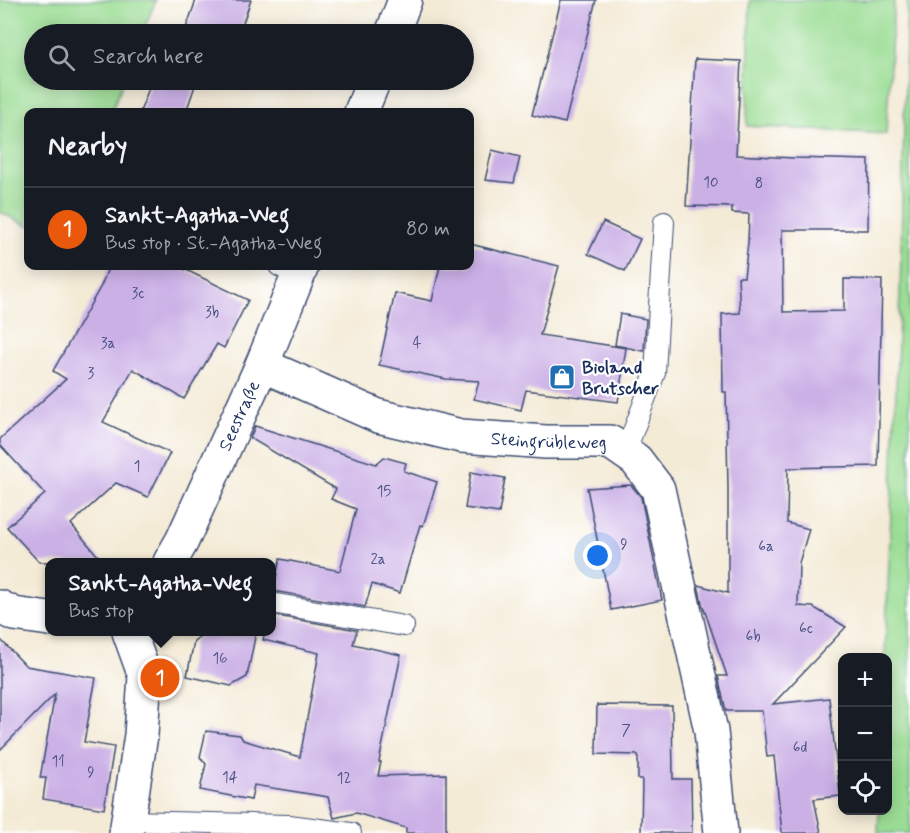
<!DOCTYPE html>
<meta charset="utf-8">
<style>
:root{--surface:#171b24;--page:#20242c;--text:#f1f3f6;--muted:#9ea1a6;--line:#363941;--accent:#ea580c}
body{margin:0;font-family:Mynerve,sans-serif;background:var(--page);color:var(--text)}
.controls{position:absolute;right:18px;bottom:18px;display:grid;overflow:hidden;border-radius:12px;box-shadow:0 3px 15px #0003}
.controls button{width:54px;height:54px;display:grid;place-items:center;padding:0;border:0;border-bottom:2px solid var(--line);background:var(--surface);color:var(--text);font:30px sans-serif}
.you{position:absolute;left:598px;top:556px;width:21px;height:21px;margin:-15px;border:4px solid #fff;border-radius:50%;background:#1a73e8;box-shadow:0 0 0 9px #1a73e833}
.badge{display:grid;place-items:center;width:39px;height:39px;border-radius:50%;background:var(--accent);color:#fff;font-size:20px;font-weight:700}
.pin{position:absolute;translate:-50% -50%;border:3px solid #fff;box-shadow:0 2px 6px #0006}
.popup{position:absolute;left:45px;top:558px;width:231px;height:78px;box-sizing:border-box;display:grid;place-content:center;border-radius:12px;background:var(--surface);filter:drop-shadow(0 2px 4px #0005);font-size:20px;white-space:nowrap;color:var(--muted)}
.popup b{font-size:22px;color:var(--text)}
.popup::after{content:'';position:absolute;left:50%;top:100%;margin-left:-12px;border:12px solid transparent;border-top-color:var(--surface)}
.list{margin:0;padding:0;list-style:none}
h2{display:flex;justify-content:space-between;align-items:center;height:78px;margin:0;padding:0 24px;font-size:26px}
h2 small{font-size:20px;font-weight:400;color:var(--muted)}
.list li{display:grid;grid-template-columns:39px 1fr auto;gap:18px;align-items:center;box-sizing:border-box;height:84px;padding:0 24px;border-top:2px solid var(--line)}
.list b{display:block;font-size:22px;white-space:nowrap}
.list p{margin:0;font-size:20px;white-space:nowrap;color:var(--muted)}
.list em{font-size:20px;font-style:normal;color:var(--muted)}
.icon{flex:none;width:33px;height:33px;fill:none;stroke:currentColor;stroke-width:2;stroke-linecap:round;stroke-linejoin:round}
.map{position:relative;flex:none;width:910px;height:833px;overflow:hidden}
.search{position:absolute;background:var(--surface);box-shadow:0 3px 15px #0003;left:24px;top:24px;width:450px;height:66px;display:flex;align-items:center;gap:15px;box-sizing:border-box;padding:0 21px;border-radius:33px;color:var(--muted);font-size:22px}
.panel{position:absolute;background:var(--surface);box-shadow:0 3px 15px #0003;left:24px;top:108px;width:450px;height:162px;border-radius:12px}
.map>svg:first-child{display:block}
.green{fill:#9bdd94;stroke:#5b8679;stroke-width:1.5}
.building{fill:#cbb0e6}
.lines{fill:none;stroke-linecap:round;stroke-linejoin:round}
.service-casing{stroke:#3c4b70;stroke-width:22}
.minor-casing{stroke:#3c4b70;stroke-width:36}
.tertiary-casing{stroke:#3c4b70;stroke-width:36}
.service{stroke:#fff;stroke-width:20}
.minor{stroke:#fff;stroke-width:33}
.tertiary{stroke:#fff;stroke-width:33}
.labels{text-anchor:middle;stroke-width:4.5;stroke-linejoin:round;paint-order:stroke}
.number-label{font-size:15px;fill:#474f80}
.poi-label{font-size:18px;font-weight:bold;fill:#1b2f5e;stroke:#fff;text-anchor:start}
.street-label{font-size:18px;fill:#1b2f5e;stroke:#fff}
</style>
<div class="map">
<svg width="910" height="833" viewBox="0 0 910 833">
<rect width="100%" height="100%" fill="#fff"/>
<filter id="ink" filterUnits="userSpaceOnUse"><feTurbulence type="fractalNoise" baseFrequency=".0167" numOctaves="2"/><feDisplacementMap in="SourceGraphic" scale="12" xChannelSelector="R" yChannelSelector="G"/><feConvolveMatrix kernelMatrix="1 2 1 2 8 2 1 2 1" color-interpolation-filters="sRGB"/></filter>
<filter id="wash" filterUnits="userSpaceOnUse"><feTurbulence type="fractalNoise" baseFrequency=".008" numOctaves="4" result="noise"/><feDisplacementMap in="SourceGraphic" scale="24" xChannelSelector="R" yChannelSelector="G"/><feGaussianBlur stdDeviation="1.35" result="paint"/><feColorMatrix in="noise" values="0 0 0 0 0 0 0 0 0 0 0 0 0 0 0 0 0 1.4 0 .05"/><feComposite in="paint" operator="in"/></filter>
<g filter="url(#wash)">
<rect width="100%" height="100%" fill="#f4ebd7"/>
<g class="green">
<polygon points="0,0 156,0 142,34 34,34 34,80 124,80 111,112 28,112 28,226 0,212"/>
<polygon points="750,0 894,0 886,134 747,126"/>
<polygon points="907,0 910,0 910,833 878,833 879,811 888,810 888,658 885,657 900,293"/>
</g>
<g id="blocks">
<g class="building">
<polygon points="196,0 251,0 239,34 184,34"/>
<polygon points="561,0 596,0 565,123 532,115"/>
<polygon points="695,59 741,61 736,155 794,158 869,160 868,230 782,230 783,312 844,311 844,279 882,280 878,466 788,468 787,523 809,529 799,563 798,606 813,607 846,627 773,704 829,698 840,796 814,799 821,833 782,833 774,756 767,757 762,711 726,711 718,676 727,676 702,603 698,585 728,593 728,487 726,392 723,392 722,314 740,313 738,277 744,277 748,243 749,214 732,213 732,207 686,206"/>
<polygon points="152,80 197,80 186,112 140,112"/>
<polygon points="492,150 520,157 514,183 485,180"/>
<polygon points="603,222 640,239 625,271 588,254"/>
<polygon points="470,244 559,266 540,335 626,348 618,402 526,390 521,410 474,399 479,381 446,379 379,365 395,293 432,301 440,266 470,266"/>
<polygon points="109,266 178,266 248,300 224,348 217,344 184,399 133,369 103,422 170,453 148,497 116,483 71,524 103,562 39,562 7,527 45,494 0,445 0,439 66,379 53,371 101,286"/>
<polygon points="620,314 646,319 644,351 615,345"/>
<polygon points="255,426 376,464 384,457 406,463 404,471 437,482 423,526 420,525 400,593 372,584 365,607 273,591 280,559 340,571 356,509 331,499 336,489 250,438"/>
<polygon points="471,472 505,478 499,513 465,508"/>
<polygon points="631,485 641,497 662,600 611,610 587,488"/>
<polygon points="271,615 357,630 353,644 401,655 379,762 381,762 378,776 446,774 446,833 406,833 406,828 356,813 334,818 328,797 254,785 251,800 200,790 206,764 200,757 206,731 240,735 243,740 300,757 319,653 263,640 265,632 271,632"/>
<polygon points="206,632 256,632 247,677 231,686 187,676 194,641"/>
<polygon points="0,639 26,666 96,678 84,742 114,747 104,809 43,799 46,778 40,778 55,694 0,750"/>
<polygon points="597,705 672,706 673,779 691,779 692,833 641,833 642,779 638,779 638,755 596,754"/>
</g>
</g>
</g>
<g filter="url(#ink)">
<use href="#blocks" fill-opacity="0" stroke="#3c4b70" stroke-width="1.5"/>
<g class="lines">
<defs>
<g id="service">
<polyline points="279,266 298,275"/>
<polyline points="625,453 655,373 664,222"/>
<polyline points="271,603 404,626"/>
<polyline points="128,821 289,825 351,833"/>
</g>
<g id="minor">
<path id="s1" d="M262,365l116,51 83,20 85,6h64l26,18 22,29 53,242 10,102"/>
<polyline points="126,833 141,735 145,676 129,632"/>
</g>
<g id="tertiary">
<polyline points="392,34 405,0"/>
<polyline points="361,112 374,80"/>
<path id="s2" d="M170,562l12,-21 80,-176 40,-99"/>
<polyline points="0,607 14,614 49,619"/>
</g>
</defs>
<use href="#service" class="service-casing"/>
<use href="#minor" class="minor-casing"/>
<use href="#tertiary" class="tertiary-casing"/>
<use href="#service" class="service"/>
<use href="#minor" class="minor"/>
<use href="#tertiary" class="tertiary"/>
</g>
</g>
<defs>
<symbol id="shop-square" viewBox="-11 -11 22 22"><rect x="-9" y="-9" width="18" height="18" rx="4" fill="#1f6fb2" stroke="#fff"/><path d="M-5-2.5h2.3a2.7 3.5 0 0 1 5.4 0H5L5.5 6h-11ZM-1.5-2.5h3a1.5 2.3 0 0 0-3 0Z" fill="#fff"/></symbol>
</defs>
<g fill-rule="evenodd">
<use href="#shop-square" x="547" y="362" width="30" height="30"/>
</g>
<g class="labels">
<g class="number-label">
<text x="711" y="187">10</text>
<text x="759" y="188">8</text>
<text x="138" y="298">3c</text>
<text x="212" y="317">3b</text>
<text x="417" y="347">4</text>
<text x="108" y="348">3a</text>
<text x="91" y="378">3</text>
<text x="137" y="471">1</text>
<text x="384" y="496">15</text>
<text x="624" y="549">9</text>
<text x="766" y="551">6a</text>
<text x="378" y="564">2a</text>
<text x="806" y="633">6c</text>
<text x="753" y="641">6b</text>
<text x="220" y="663">16</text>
<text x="626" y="735">7</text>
<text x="800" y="752">6d</text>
<text x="58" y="766">11</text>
<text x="91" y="777">9</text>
<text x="230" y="782">14</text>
<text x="344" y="783">12</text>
</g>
<g class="poi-label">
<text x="582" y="373">Bioland<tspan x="582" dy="21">Brutscher</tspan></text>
</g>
<g class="street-label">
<text dy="6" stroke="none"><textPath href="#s2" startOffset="162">Seestraße</textPath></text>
<text dy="6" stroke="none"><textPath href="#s1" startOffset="300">Steingrübleweg</textPath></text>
</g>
</g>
</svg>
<div class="controls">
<button>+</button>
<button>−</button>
<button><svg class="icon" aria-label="locate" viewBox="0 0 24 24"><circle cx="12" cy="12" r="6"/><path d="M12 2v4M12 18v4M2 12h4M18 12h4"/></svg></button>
</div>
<div class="you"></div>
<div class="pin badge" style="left:160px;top:678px">1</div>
<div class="popup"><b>Sankt-Agatha-Weg</b>Bus stop</div>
<div class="search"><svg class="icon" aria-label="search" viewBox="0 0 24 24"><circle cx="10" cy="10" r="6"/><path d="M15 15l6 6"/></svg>Search here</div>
<section class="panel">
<h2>Nearby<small></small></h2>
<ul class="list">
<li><span class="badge">1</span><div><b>Sankt-Agatha-Weg</b><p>Bus stop · St.-Agatha-Weg</p></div><em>80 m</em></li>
</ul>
</section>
</div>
